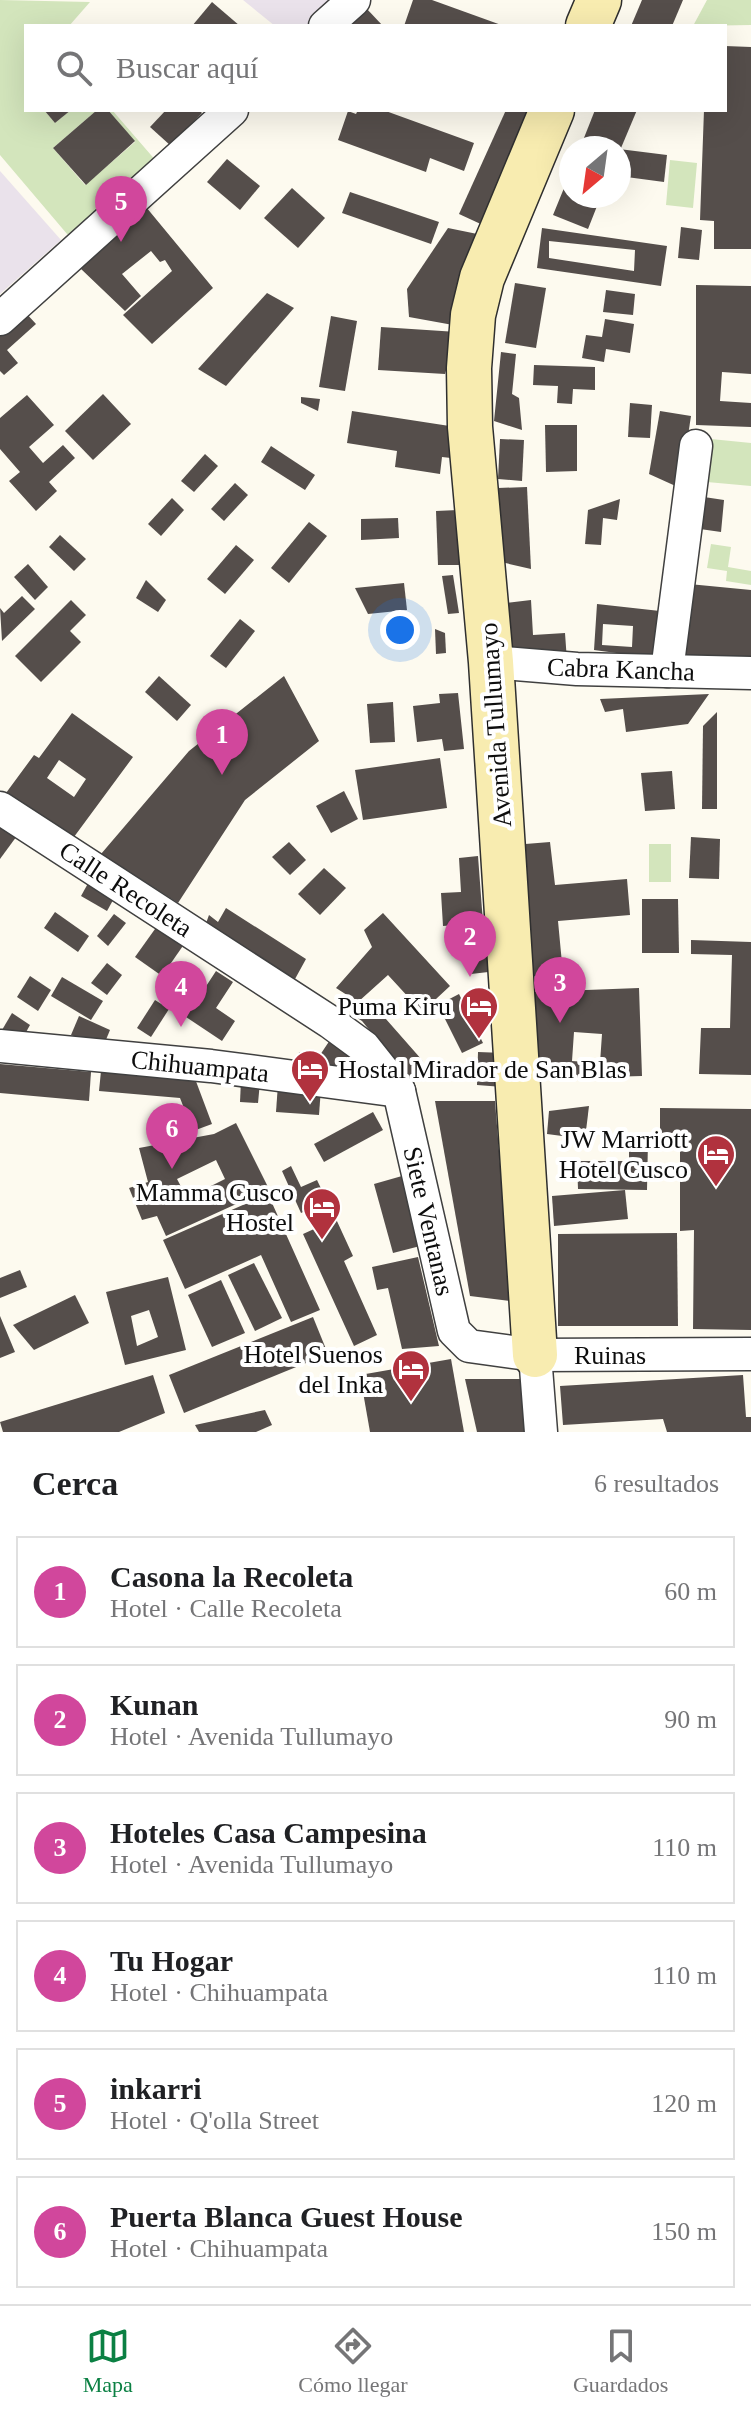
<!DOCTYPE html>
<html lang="es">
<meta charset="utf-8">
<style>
:root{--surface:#fff;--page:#f2f2f2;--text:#202124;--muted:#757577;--line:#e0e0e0;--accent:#0b8043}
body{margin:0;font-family:"Times New Roman",serif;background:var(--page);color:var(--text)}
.compass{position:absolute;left:559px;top:136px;width:72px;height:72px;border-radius:50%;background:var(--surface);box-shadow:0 8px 32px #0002;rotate:209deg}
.you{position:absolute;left:400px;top:630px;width:28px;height:28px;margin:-20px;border:6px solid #fff;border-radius:50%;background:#1a73e8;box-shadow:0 0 0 12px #1a73e833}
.badge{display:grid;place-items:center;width:52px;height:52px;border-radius:50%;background:var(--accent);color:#fff;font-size:26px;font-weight:700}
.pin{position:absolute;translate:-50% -66px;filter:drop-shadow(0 2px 4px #0008)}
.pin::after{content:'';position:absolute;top:42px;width:28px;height:24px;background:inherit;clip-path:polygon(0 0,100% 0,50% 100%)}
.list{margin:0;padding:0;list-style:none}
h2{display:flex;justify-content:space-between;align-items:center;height:104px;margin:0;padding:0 32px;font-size:34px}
h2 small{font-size:26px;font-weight:400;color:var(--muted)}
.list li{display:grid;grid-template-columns:52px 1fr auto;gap:24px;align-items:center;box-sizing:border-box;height:112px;margin:0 16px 16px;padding:0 16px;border:2px solid var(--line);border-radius:0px}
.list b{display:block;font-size:30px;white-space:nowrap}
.list p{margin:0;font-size:26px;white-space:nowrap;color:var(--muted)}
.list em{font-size:26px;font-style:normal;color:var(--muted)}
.icon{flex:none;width:44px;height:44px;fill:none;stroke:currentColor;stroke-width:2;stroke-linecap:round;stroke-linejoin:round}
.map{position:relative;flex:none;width:751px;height:1432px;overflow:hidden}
.search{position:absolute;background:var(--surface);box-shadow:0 8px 32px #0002;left:24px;right:24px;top:24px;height:88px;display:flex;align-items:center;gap:20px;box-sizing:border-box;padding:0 28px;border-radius:0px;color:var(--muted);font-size:30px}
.sheet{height:872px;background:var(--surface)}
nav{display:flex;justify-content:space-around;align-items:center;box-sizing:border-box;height:112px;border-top:2px solid var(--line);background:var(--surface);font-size:22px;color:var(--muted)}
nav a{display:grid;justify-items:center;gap:4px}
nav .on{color:var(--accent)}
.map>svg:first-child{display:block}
.industrial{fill:#eae2eb}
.green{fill:#d3e5bc}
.building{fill:#554e4b;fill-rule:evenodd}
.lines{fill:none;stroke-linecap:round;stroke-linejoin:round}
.street-casing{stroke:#404040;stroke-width:35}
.secondary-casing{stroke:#2f2f2f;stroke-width:47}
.street{stroke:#fff;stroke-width:32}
.secondary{stroke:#f8ecb0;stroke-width:44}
.labels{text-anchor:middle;stroke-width:8;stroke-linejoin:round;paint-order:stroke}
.street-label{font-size:26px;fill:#0d0d0d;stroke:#fff}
.poi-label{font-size:26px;fill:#0d0d0d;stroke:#fff;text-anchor:end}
</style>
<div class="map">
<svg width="751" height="1432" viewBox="0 0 751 1432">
<rect width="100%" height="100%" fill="#fdfaef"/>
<g class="industrial">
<polygon points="243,0 336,0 307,26 275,26"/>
<polygon points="0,171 61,240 0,294"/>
</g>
<g class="green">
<polygon points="0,0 90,2 69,26 26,26 26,110 44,110 55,123 71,110 97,110 53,148 85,185 135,142 108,110 112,110 157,162 73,241 0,155"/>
<polygon points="707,0 751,0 751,25 693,26"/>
<polygon points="670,160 697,163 693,208 666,205"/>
<polygon points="711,439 751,443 751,486 707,482"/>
<polygon points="711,544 731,547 728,567 751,571 751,585 726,581 727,571 707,568"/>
<rect x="649" y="844" width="22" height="38"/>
</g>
<g class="building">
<polygon points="413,0 432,0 504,26 404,26"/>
<polygon points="642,0 683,0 672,26 631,26"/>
<polygon points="212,2 240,26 192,26"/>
<polygon points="366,8 383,26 348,26"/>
<polygon points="725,46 751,47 751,249 714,249 714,221 700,220 704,110 725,110"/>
<polygon points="44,110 71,110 55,123"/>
<polygon points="97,110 108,110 135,141 86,185 53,148"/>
<polygon points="166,110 199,110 202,113 171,146 150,127"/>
<polygon points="358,110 383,110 474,143 464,171 430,158 426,172 338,140 348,111 356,114"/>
<polygon points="506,110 538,110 485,226 459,214"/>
<polygon points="595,110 637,110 621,148 580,148"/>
<polygon points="619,149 667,155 664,182 619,176"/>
<polygon points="227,159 260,186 240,210 207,182"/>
<polygon points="571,171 571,196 601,196 588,229 553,215"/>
<polygon points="292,188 325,218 298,248 264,218"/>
<polygon points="350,192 439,222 431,244 342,213"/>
<polygon points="146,207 213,288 152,344 123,315 172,271 165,260 160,262 151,251 122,274 141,296 125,311 80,268"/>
<polygon points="681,227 702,230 699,260 678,258"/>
<polygon points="448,228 492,237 453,325 409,317 407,289"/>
<path d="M542,228l125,18 -6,40 -124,-18zM549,241l86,9 -1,21 -85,-13z"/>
<polygon points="515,283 546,288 536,348 505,343"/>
<polygon points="696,285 751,286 751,374 722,372 720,401 751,403 751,427 696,425"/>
<polygon points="606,290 635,294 633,315 603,312"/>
<polygon points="267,293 294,308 226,386 198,369"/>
<polygon points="25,312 36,324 7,350 18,363 4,375 0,371 0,335"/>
<polygon points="331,316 357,321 345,391 319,387"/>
<polygon points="605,319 634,324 630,353 606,349 604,362 582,358 586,335 602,337"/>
<polygon points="381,327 457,332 445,374 378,370"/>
<polygon points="501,352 516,354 512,394 519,398 522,430 494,421"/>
<polygon points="534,365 595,367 595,390 573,389 572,404 557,403 558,386 533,385"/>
<polygon points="103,394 131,424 93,460 65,431"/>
<polygon points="27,395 54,425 29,447 43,463 63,445 75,458 49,482 57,491 36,511 9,481 20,472 0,449 0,418"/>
<polygon points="301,397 320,399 318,411 301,403"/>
<polygon points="630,403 652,405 650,438 628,437"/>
<polygon points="352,411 456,427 451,458 442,457 440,474 395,467 397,451 347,443"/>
<polygon points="660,411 691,416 680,488 649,474"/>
<polygon points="545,425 577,425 577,471 546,472"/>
<polygon points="500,439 524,440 522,481 498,479"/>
<polygon points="271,446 315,475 305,490 261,462"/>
<polygon points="205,454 218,466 194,492 181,481"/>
<polygon points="235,483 248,495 224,521 211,509"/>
<polygon points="527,487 531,569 501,562 498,488"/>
<polygon points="704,497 724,500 721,532 700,529"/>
<polygon points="172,498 184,510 161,536 148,524"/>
<polygon points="620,499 617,520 603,518 601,545 585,544 588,510"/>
<polygon points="458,510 460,565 438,565 436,511"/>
<polygon points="398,518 399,538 361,540 361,519"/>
<polygon points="309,522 327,536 289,583 271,568"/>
<polygon points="60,535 86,559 74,571 49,547"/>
<polygon points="236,545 254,560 225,594 207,579"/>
<polygon points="28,564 48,587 35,600 14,577"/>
<polygon points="453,575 459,613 448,614 442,576"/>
<polygon points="146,580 166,600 158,612 136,598"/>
<polygon points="404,583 407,610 368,614 355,588"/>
<polygon points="689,584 751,590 751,663 684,662"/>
<polygon points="22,596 35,609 2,641 0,608 4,613"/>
<polygon points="71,600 86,615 70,631 81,642 41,682 15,656"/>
<polygon points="531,600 533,635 565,633 567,661 507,655 505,603"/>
<path d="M597,604l63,7 -6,47 -60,-8zM603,624l30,2 -1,21 -30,-2z"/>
<polygon points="240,619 255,631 226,668 210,656"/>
<polygon points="435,629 445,633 446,653 436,654"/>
<polygon points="159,676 191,705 177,721 145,692"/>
<polygon points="284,676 319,741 245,800 178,903 101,854 189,751"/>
<polygon points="458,693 464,749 444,751 442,739 417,742 413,706 440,703 439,694"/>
<polygon points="709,694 688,724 626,732 623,709 605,712 600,699"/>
<polygon points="393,702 395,742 370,743 367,704"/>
<polygon points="717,712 717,809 702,809 703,726"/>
<path d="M72,713l61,44 -62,84 -65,-48 28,-38 5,3zM59,760l27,19 -12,18 -27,-19z"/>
<polygon points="440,758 447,808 363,820 355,770"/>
<polygon points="672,771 675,809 645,811 641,773"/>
<polygon points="344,791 358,819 331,833 316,806"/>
<polygon points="0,813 22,829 0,859"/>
<polygon points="691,837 720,839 719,879 689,878"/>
<polygon points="289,842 306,860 290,875 272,857"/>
<polygon points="550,842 555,885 627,879 630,915 558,921 563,974 525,977 513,845"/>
<polygon points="478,856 483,923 443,926 441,893 461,892 459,858"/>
<polygon points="324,868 346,888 320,915 298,894"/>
<polygon points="91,878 117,893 107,911 81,896"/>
<polygon points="642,899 678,899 679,953 642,953"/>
<polygon points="226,908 306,959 295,979 205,926 209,915 218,922"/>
<polygon points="55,912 89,936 78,952 44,928"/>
<polygon points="383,913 450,986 422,1012 388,975 358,1002 336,988 372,947 364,930"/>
<polygon points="114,914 126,923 108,946 97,936"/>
<polygon points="160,922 187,940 162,976 135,957"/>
<polygon points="493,929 497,971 471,974 467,931"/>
<polygon points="691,940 751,942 751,1075 699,1074 701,1028 730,1028 732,955 691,954"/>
<polygon points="107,963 122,975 107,995 91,983"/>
<polygon points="216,971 233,982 216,1008 235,1021 222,1041 186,1017"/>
<polygon points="30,976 51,990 38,1011 17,997"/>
<polygon points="62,977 103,1001 91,1020 51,996"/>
<path d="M639,988l3,88 -105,3 -3,-87zM574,1032l28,2 -2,29 -28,-2z"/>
<polygon points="459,994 483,1043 462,1053 438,1005"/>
<polygon points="155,1000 169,1009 151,1037 137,1028"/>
<polygon points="371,1002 422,1060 428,1081 410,1080 362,1021 354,1016"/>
<polygon points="12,1013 30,1025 25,1034 2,1030"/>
<polygon points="79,1016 110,1030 103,1047 71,1035"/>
<polygon points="330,1040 356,1058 355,1072 298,1065 299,1052 320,1055"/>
<polygon points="478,1052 504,1053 503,1087 477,1085"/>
<polygon points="102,1061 191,1068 212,1124 193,1131 180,1098 99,1091"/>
<polygon points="0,1064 91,1072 89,1101 0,1093"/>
<polygon points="241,1080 260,1082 258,1103 240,1102"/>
<polygon points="278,1084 321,1088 319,1115 276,1112"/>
<polygon points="435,1101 495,1101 511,1301 470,1296"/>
<polygon points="589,1106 585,1139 547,1134 549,1111"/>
<polygon points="660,1108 751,1109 751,1330 693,1329 694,1230 680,1231 680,1146 660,1146"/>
<polygon points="373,1112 383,1130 324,1162 314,1144"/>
<path d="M236,1123l33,66 -103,47 -9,-20 -15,4 -13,-32 19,-6 -9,-34 75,-14zM216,1160l9,19 -38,19 -10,-19z"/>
<polygon points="629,1140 648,1140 647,1190 578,1189 577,1161 629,1161"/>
<polygon points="291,1166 301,1187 317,1180 327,1201 301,1213 282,1171"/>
<polygon points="409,1174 428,1244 393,1253 374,1184"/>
<polygon points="625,1190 628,1219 554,1226 552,1196"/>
<polygon points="268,1194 320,1310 291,1322 261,1255 185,1289 163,1240"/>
<polygon points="336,1219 353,1256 344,1261 377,1335 354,1346 303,1234"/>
<polygon points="677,1233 678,1326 558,1326 558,1234"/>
<polygon points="418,1257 439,1346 402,1349 388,1288 377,1290 372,1267"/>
<polygon points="254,1263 282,1318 255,1331 228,1275"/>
<polygon points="20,1270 27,1287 0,1298 0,1278"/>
<path d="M168,1277l18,73 -61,15 -19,-73zM149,1310l9,27 -21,9 -6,-30z"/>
<polygon points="221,1280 245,1333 212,1347 188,1295"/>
<polygon points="75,1295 89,1323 34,1350 13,1325"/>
<polygon points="0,1316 15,1352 0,1358"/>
<polygon points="313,1317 328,1354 184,1413 169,1375"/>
<polygon points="451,1359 464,1432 370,1432 360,1375"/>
<polygon points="153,1375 165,1413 119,1432 3,1432 0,1422"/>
<polygon points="743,1375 746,1417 751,1417 751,1432 667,1432 663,1419 563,1425 560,1386"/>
<polygon points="465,1379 526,1379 533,1432 477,1432"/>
<polygon points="265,1410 272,1425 256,1432 199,1432 195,1425"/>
</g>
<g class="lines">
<defs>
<g id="street">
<polyline points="325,26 354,0"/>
<polyline points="0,319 232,110"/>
<polyline points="491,662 577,669 751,673"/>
<polyline points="667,671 696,446"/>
<polyline points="0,808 330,1022 364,1047 399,1091 454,1331 469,1346 535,1355 751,1354"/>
<polyline points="0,1046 211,1066 399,1091"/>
<polyline points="535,1355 541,1432"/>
</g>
<g id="secondary">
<polyline points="588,26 599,0"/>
<polyline points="535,1355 491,662 470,427 469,368 473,315 482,278 552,110"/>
</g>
</defs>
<use href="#street" class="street-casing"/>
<use href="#secondary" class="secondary-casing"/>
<use href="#street" class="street"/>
<use href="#secondary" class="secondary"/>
</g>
<defs>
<symbol id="hotel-pin" viewBox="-11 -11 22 30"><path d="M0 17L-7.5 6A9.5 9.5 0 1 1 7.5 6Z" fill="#b1323e" stroke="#fff"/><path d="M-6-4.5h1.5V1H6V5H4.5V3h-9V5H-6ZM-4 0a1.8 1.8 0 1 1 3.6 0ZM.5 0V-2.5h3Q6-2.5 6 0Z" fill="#fff"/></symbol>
</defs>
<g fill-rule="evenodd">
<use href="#hotel-pin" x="457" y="984" width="44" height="60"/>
<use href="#hotel-pin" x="288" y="1047" width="44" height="60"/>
<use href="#hotel-pin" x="694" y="1132" width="44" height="60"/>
<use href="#hotel-pin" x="300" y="1185" width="44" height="60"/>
<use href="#hotel-pin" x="389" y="1347" width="44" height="60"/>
</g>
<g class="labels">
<g class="street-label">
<text transform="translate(621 669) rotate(2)" y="9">Cabra Kancha</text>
<text transform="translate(495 725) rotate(-94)" y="9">Avenida Tullumayo</text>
<text transform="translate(126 889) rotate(33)" y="9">Calle Recoleta</text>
<text transform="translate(200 1066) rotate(6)" y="9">Chihuampata</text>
<text transform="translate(429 1221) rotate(77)" y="9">Siete Ventanas</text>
<text x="610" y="1364">Ruinas</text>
</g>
<g class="poi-label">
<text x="451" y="1015">Puma Kiru</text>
<text x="338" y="1078" text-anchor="start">Hostal Mirador de San Blas</text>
<text x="688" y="1148">JW Marriott<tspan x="688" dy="30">Hotel Cusco</tspan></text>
<text x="294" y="1201">Mamma Cusco<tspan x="294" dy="30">Hostel</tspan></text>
<text x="383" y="1363">Hotel Suenos<tspan x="383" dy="30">del Inka</tspan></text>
</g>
</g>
</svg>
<svg class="compass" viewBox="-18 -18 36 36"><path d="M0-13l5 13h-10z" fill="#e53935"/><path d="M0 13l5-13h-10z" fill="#757577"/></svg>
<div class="you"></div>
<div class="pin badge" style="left:222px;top:775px;background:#d1479c">1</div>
<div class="pin badge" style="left:470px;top:977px;background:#d1479c">2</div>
<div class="pin badge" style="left:560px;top:1023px;background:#d1479c">3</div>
<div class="pin badge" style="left:181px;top:1027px;background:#d1479c">4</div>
<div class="pin badge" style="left:121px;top:242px;background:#d1479c">5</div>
<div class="pin badge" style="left:172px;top:1169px;background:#d1479c">6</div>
<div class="search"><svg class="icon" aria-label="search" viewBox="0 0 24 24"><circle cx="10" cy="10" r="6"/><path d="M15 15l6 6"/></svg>Buscar aquí</div>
</div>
<section class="sheet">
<h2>Cerca<small>6 resultados</small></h2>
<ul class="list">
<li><span class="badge" style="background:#d1479c">1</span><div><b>Casona la Recoleta</b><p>Hotel · Calle Recoleta</p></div><em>60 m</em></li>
<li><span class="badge" style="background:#d1479c">2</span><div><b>Kunan</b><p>Hotel · Avenida Tullumayo</p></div><em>90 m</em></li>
<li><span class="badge" style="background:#d1479c">3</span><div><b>Hoteles Casa Campesina</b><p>Hotel · Avenida Tullumayo</p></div><em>110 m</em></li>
<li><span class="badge" style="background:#d1479c">4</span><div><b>Tu Hogar</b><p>Hotel · Chihuampata</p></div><em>110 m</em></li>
<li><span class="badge" style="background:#d1479c">5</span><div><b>inkarri</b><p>Hotel · Q'olla Street</p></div><em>120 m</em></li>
<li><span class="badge" style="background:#d1479c">6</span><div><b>Puerta Blanca Guest House</b><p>Hotel · Chihuampata</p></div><em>150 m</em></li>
</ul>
</section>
<nav>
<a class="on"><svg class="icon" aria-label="map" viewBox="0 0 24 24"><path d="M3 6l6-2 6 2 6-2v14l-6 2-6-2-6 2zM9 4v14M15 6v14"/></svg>Mapa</a>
<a><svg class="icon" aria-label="directions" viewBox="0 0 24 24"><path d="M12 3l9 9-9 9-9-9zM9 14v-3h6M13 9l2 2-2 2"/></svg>Cómo llegar</a>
<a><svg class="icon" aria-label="saved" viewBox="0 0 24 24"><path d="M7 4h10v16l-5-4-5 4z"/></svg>Guardados</a>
</nav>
